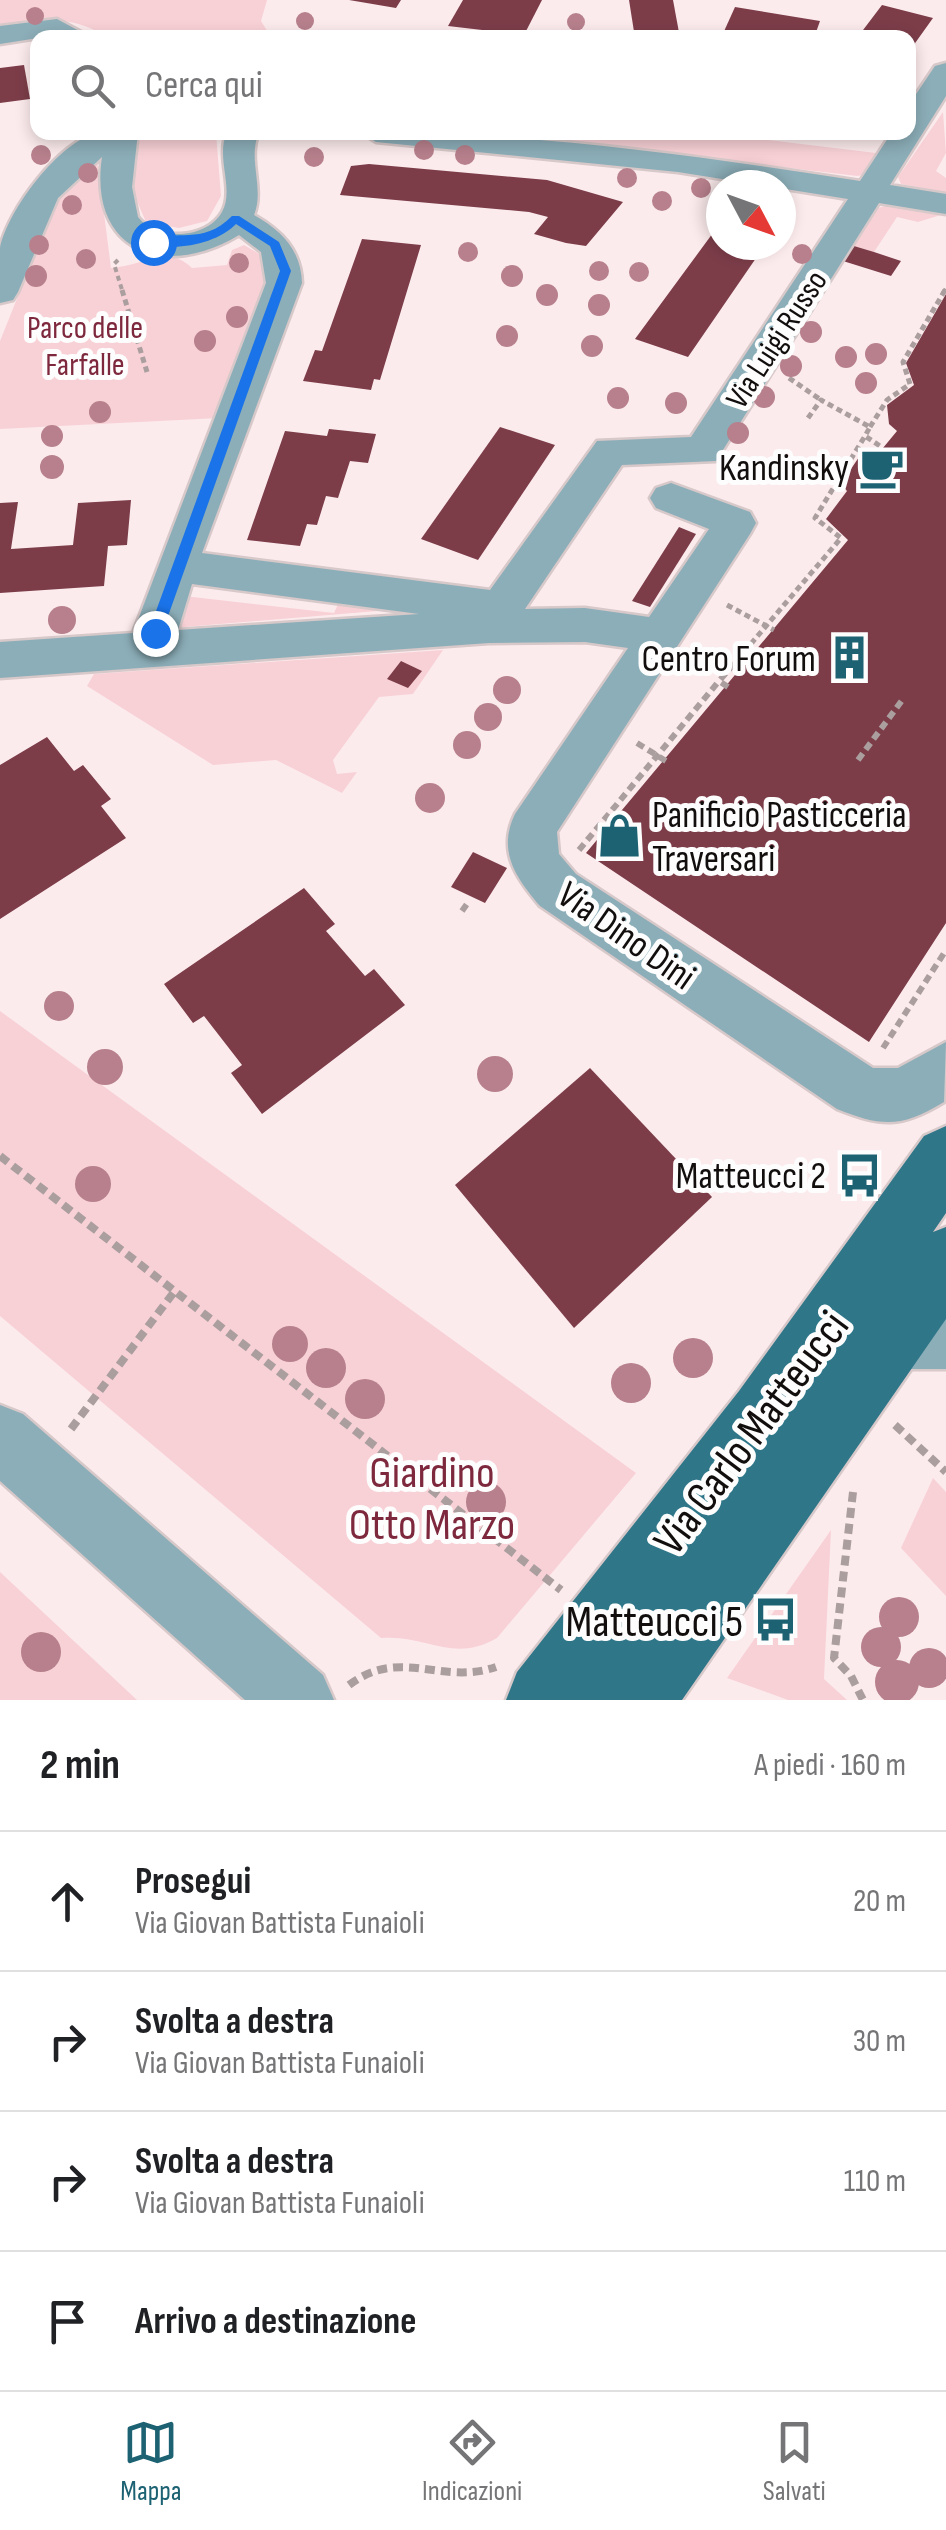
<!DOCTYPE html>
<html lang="it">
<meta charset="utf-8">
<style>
:root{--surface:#fff;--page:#f2f2f2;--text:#202124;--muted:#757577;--line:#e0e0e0;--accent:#1c6273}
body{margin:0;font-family:"Sofia Sans Condensed",sans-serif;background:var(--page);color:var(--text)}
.compass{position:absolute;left:706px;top:170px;width:90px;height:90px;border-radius:50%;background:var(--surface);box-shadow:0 5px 15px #0003;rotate:131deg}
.stop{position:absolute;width:30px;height:30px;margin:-22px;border:8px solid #1a73e8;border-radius:50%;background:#fff}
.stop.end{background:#1a73e8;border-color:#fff;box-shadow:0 2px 10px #0008}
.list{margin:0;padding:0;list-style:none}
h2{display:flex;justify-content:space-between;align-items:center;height:130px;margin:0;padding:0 40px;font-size:42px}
h2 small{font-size:32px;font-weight:400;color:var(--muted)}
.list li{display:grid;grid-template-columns:65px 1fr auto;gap:30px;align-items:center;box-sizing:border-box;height:140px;padding:0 40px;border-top:2px solid var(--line)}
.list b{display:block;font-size:38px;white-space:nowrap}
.list p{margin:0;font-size:32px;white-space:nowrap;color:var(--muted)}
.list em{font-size:32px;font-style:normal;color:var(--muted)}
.icon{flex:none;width:55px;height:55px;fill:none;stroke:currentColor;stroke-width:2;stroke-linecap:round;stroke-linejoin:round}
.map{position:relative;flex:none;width:946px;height:1700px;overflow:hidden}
.search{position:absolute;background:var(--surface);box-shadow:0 5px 15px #0003;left:30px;right:30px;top:30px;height:110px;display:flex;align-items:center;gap:25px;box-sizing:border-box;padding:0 35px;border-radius:20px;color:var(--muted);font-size:38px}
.sheet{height:690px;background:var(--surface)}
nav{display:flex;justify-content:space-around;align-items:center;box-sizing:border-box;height:140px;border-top:2px solid var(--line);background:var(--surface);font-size:28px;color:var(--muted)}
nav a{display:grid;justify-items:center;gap:5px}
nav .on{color:var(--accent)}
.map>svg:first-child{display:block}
.green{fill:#f8d1d6}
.building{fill:#7c3d49}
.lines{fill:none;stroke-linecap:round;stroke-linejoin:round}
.minor-casing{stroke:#d7c8c9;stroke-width:5}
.major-casing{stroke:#d7c8c9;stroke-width:5}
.path-far3{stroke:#ab9e9f;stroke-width:4;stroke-dasharray:5 4;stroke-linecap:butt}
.path-far2{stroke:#ab9e9f;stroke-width:5;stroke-dasharray:6 4;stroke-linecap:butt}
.path-far1{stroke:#ab9e9f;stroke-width:6;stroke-dasharray:8 5;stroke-linecap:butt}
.path{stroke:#ab9e9f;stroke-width:8;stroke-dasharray:10 6;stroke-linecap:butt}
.minor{fill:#8caeb8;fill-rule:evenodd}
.major{fill:#2f7689;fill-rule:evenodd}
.tree{fill:#b7808c}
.route{fill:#1a73e8}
.labels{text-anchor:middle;stroke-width:10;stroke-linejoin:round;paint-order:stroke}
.far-park-label{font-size:32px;fill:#7e283d;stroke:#fdfdfd}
.far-street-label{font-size:32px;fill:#130e0e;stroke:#fdfdfd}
.poi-label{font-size:38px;fill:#130e0e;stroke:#fdfdfd;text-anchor:end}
.street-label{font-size:38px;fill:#130e0e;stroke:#fdfdfd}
.near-street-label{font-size:45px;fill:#130e0e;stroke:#fdfdfd}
.near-park-label{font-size:45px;fill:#7e283d;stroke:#fdfdfd}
.near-poi-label{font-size:45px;fill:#130e0e;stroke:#fdfdfd;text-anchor:end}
</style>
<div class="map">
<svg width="946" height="1700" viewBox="0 0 946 1700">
<rect width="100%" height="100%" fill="#fcebed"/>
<g class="green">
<path d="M0,0h267l-6,21 10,16h-164c-38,-24 -65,-16 -107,-10z"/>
<polygon points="943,112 946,153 936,171 946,178 946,193 901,184 898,177"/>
<polygon points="702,132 876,153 864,175 857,176 491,133"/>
<polygon points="133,133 216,133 221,196 207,221 179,228 146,222 132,190"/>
<path d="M97,159l14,109c31,-2 58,-23 81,0l35,-3 5,-15 12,-5 24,14 4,12 -53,147 -219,11v-88l63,-157z"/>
<polygon points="891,204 944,214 918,222 897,217 874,252 854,246 878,208"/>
<polygon points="184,596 334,613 340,600 401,609 172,628"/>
<polygon points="443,650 413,694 379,697 333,760 337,774 357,772 342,793 276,760 213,765 87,686 94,674"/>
<path d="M0,1011l636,462 -139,165c-45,26 -70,-4 -116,0l-381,-322z"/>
<polygon points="933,1478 946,1492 946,1596 901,1548"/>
<polygon points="831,1530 824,1679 847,1700 788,1700 727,1678"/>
<polygon points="0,1572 137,1700 0,1700"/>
</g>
<g class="building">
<polygon points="349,0 401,0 396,8"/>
<polygon points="463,0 542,0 524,35 448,26"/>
<polygon points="629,0 673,0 680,38 635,38"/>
<polygon points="882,5 933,18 908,53 908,38 857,38"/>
<polygon points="735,7 820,21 814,38 721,38"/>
<polygon points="24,65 30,99 0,103 0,68"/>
<polygon points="369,164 547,180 623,202 586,246 566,243 534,234 548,217 529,212 340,195 351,166"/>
<polygon points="721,222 721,245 765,245 688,357 635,339"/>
<polygon points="362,239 421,245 380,380 374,379 371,390 303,381 315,350 322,351"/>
<polygon points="854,246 874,252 901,261 891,276 843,261"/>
<polygon points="946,294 946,923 869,1042 586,853 848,540 826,519 847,491 841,484 861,454 878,454 897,431 889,424 887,405 914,385 906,363"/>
<polygon points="500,427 555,445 478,560 421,539"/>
<polygon points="329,429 376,434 368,463 350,461 338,498 326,496 317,525 307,524 300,546 247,540 285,431 327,436"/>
<polygon points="131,500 127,545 108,546 104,586 0,593 0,503 18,502 11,549 73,545 78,503"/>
<polygon points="679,527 696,534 650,607 632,601"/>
<polygon points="401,661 422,671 408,688 387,679"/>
<polygon points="47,737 74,771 83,765 111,799 101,806 126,838 0,919 0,765"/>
<polygon points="473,852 507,868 485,903 451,887"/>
<polygon points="304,888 335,924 326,931 365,976 374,969 405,1005 262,1114 231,1073 242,1065 204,1016 193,1023 164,984"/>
<polygon points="590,1068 712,1197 574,1328 455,1185"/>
</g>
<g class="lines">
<defs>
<g id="minor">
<polygon points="57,19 92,38 38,38 0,44 0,26"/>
<path d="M946,63v33l-56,89 56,9v20l-67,-11 -163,258 -94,4 -97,144 60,-1 64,9 60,-88 -53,-21 -6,-10 6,-10 15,-5 79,29 6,11 -6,11 -193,298 2,22 17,20 297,194h25l48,-26 -2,60c-43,26 -62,25 -107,7l-297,-203c-24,-28 -43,-55 -25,-92l113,-166 -43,-6 -96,1 -489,35v-36l133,-9 133,-350 -5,-31 -22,-17c-74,45 -151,17 -137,-78l-44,41 -40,94 -5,8 -13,3c0,-17 0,-38 0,-55 8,-38 59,-107 99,-116 11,-2 27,0 39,0l-6,55 6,30c18,24 68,23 84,-5 13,-24 -7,-54 5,-80h32c-12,28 6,56 -5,83 28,16 47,35 48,68l-100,270 288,37 107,-149 94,-4 157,-238 -170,-27 -302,-30 -16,-10c169,0 333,23 500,49l32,-49h16v-26l27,-40zM192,584l227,30 -241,16z"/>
<polygon points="892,1307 946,1307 946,1369 892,1369 870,1360 861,1338 870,1316"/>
<polygon points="0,1405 23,1414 323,1675 334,1700 245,1700 0,1481"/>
</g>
<polygon id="major" points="946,1126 946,1213 933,1232 946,1227 946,1319 682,1700 506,1700 517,1672 739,1391 924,1136"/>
</defs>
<use href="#minor" class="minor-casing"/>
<use href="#major" class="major-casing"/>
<g class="path-far3">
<polyline points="118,260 114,264 123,293"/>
<polyline points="943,293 946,288"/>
</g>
<g class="path-far2">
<polyline points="122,290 147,372"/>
<polyline points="789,378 821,400"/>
<polyline points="808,418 821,400 870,427 865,436 883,448"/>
<polyline points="870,427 887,400 910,384 903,362 945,290"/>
<polyline points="727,605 774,630"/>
<polyline points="738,659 841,538 815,518 865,436"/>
</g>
<g class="path-far1">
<polyline points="728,687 719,681 740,657"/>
<polyline points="637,743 666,761"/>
<polyline points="858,760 903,699"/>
<polyline points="579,850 719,681"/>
<polyline points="462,911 469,901"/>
<polyline points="883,1048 946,950"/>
</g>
<g class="path">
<polyline points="0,1156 561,1590"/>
<polyline points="895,1425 946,1472"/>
<polyline points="71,1429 174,1292"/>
<polyline points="853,1492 834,1658 851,1676 863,1700"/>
<path d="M349,1685c52,-39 91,1 147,-18"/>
</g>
<use href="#minor" class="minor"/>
<use href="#major" class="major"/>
</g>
<g class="tree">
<circle cx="35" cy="16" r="9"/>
<circle cx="305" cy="21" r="9"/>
<circle cx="576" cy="22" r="9"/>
<circle cx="424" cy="150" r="10"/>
<circle cx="41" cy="155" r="10"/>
<circle cx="465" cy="155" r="10"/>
<circle cx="314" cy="157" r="10"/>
<circle cx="88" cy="173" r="10"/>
<circle cx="627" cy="178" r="10"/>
<circle cx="701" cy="188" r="10"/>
<circle cx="662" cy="201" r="10"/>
<circle cx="72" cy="205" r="10"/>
<circle cx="39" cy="245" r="10"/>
<circle cx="468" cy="252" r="10"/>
<circle cx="802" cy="254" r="10"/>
<circle cx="86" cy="259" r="10"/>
<circle cx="239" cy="263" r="10"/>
<circle cx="599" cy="271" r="10"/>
<circle cx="639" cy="272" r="10"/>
<circle cx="36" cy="276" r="11"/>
<circle cx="512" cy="276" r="11"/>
<circle cx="547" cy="295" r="11"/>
<circle cx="599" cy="305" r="11"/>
<circle cx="237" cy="317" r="11"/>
<circle cx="811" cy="332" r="11"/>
<circle cx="507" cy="336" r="11"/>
<circle cx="205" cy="341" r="11"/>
<circle cx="592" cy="346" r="11"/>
<circle cx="876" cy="354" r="11"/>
<circle cx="846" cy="357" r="11"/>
<circle cx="791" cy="366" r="11"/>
<circle cx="866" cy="383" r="11"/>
<circle cx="764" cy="397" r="11"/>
<circle cx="618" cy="398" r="11"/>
<circle cx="676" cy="403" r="11"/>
<circle cx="100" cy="412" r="11"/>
<circle cx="738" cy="433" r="11"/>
<circle cx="52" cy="436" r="11"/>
<circle cx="52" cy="467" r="12"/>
<circle cx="62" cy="620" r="14"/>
<circle cx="507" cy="690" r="14"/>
<circle cx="488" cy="717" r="14"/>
<circle cx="467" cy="745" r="14"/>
<circle cx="430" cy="798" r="15"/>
<circle cx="59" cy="1006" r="15"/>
<circle cx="105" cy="1067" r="18"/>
<circle cx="495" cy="1074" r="18"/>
<circle cx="93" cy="1184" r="18"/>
<circle cx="290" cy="1344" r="18"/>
<circle cx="693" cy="1358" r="20"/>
<circle cx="326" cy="1368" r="20"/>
<circle cx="631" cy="1383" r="20"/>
<circle cx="365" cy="1399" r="20"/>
<circle cx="486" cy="1502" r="20"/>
<circle cx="899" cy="1617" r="20"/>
<circle cx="881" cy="1647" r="20"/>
<circle cx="41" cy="1652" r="20"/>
<circle cx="929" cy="1668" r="20"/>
<circle cx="897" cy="1682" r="22"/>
</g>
<path class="route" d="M232,216h7l40,26 12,29 -129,362 -7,6 -7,-6 132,-362 -10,-25 -34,-22c-19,20 -64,29 -89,18 30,-15 54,5 85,-26z"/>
<defs>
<symbol id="cafe-bare" viewBox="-9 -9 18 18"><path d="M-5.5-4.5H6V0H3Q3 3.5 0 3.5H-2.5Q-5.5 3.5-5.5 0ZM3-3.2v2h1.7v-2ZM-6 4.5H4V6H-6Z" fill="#1c6273" stroke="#fdfdfd" stroke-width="2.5" paint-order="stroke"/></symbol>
<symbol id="building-bare" viewBox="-9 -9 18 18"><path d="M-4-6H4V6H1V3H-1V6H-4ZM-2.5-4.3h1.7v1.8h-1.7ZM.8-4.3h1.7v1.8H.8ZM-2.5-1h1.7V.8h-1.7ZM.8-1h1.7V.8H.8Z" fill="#1c6273" stroke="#fdfdfd" stroke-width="2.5" paint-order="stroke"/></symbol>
<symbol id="shop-bare" viewBox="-9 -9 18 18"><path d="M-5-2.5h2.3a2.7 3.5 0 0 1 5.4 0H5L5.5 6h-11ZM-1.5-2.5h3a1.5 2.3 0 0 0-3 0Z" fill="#1c6273" stroke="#fdfdfd" stroke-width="2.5" paint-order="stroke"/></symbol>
<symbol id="bus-bare" viewBox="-9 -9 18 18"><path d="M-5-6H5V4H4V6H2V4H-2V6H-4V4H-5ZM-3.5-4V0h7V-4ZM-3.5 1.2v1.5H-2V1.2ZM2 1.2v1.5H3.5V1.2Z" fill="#1c6273" stroke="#fdfdfd" stroke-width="2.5" paint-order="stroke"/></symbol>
</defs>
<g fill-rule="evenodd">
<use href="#cafe-bare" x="850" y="436" width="63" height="63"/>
<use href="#building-bare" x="818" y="626" width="63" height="63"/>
<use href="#shop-bare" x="588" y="804" width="63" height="63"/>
<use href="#bus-bare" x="828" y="1144" width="63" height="63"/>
<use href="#bus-bare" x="744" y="1588" width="63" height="63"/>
</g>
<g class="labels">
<g class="far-park-label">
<text x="85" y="338">Parco delle<tspan x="85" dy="37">Farfalle</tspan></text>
</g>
<g class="far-street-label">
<text transform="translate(776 339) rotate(-57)" y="11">Via Luigi Russo</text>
</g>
<g class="poi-label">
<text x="849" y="480">Kandinsky</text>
<text x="816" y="671">Centro Forum</text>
<text x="652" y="827" text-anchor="start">Panificio Pasticceria<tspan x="652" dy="44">Traversari</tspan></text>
<text x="826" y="1188">Matteucci 2</text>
</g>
<g class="street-label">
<text transform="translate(627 935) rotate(35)" y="13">Via Dino Dini</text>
</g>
<g class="near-street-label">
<text transform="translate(750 1432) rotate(-53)" y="16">Via Carlo Matteucci</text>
</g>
<g class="near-park-label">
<text x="432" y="1487">Giardino<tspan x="432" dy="52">Otto Marzo</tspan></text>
</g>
<g class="near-poi-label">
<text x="743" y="1636">Matteucci 5</text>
</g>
</g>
</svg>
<svg class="compass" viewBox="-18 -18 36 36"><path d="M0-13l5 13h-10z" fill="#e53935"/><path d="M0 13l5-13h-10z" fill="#757577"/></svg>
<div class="stop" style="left:153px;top:242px"></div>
<div class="stop end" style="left:155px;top:633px"></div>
<div class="search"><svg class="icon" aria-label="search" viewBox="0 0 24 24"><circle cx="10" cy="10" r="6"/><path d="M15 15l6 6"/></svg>Cerca qui</div>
</div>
<section class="sheet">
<h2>2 min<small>A piedi · 160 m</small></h2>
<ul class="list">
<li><svg class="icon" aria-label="ahead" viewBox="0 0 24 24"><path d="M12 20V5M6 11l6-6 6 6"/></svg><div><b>Prosegui</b><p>Via Giovan Battista Funaioli</p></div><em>20 m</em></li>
<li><svg class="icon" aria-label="right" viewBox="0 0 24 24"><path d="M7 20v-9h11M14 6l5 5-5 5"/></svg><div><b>Svolta a destra</b><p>Via Giovan Battista Funaioli</p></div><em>30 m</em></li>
<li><svg class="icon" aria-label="right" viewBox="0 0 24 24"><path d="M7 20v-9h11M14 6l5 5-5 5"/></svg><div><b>Svolta a destra</b><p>Via Giovan Battista Funaioli</p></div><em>110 m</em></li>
<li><svg class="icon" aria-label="arrive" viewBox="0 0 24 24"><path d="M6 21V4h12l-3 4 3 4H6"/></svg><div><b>Arrivo a destinazione</b></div></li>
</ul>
</section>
<nav>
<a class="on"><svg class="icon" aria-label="map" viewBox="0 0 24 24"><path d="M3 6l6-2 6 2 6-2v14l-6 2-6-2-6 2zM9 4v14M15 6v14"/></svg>Mappa</a>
<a><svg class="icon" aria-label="directions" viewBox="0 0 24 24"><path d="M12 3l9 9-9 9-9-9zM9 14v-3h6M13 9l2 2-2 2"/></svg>Indicazioni</a>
<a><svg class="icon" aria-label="saved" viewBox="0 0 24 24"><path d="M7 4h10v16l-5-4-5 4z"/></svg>Salvati</a>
</nav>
